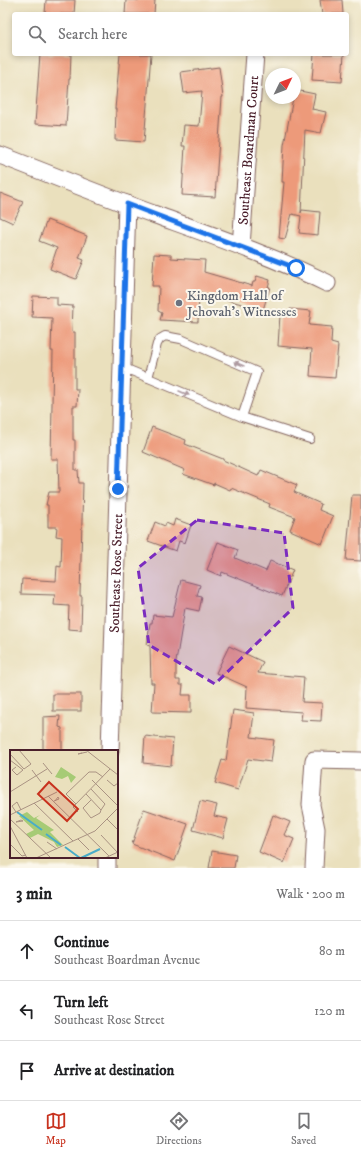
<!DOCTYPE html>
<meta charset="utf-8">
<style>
:root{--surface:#fff;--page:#f6f6f6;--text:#202124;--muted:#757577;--line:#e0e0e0;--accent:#c8321e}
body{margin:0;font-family:"IM FELL DW Pica",serif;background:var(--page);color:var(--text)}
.compass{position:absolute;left:265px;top:68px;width:36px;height:36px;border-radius:50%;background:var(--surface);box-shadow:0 2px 6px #0003;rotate:47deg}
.stop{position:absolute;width:12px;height:12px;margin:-9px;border:3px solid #1a73e8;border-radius:50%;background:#fff}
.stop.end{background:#1a73e8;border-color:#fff;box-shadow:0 1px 4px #0008}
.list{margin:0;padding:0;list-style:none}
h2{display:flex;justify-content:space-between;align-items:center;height:52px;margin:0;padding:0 16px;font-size:17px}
h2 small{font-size:13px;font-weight:400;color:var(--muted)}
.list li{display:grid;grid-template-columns:26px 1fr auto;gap:12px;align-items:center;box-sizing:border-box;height:60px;padding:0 16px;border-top:1px solid var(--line)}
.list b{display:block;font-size:15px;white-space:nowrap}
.list p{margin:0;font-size:13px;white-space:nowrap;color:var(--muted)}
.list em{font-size:13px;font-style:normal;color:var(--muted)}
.icon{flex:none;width:22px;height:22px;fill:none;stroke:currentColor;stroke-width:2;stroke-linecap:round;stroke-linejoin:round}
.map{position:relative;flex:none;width:361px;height:868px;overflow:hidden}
.search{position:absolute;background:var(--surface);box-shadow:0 2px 6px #0003;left:12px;right:12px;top:12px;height:44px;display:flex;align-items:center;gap:10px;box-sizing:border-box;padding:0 14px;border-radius:4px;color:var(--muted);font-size:15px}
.sheet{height:232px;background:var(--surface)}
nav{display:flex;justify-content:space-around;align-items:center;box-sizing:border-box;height:56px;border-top:1px solid var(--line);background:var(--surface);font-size:11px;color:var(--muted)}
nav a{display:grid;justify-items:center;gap:2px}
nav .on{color:var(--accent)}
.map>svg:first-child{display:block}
.building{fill:#ed9a7a}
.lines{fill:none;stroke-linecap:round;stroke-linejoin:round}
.service-casing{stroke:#82635e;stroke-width:10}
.minor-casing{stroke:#82635e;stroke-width:19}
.service{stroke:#fff;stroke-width:8}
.minor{stroke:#fff;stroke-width:17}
.oneway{fill:#ae9aa0}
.route{stroke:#1a73e8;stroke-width:5}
.marked{fill:#7b2cbf;fill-opacity:0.2;stroke:#7b2cbf;stroke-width:3;stroke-dasharray:8 5;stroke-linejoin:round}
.worship-dot{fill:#6b7280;stroke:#fbf7ec;stroke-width:1.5}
.labels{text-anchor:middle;stroke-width:4;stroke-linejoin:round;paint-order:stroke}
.street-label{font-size:14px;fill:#4a1f2b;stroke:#fbf7ec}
.worship-label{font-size:14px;fill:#5b616d;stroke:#fbf7ec;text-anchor:start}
.inset-river{fill:none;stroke:#49acc8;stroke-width:2}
.inset-road{fill:none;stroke:#aa9383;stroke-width:1}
.view{fill:#c8321e;fill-opacity:0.15;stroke:#c8321e;stroke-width:2}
.inset-edge{fill:none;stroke:#4a1f2b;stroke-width:2}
</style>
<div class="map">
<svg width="361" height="868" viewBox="0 0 361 868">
<rect width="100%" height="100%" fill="#fbf7ec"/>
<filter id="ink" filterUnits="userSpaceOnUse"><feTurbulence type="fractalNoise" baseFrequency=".025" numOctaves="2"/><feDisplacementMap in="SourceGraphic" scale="8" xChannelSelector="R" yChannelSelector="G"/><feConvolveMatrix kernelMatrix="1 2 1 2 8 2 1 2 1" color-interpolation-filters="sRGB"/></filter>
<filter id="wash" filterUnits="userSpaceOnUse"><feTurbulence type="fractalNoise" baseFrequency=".012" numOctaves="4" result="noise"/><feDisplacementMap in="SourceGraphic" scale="16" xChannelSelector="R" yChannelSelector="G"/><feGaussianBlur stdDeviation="0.9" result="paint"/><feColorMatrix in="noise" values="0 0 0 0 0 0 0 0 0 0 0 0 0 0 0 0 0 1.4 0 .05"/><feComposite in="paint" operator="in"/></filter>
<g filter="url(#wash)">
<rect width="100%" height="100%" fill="#eae0bd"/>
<g id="blocks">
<g class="building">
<polygon points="46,0 75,0 74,14 45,14"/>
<polygon points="126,0 155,0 154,14 125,14"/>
<polygon points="320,0 342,0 343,14 322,14"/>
<polygon points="40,54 71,54 70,79 69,79 66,126 35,124"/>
<polygon points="120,54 151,54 144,142 115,140 116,109 115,109"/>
<polygon points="314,54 344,54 342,82 312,80"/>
<polygon points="219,67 223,97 222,97 215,197 182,195 185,146 182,146 184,125 199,126 202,91 184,93 181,72"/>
<polygon points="295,90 315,94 312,109 326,112 321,133 305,130 301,213 302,210 320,212 318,235 299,233 301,216 292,214 285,239 279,238 284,182 282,182 284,145 293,98 295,98"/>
<polygon points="0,193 23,202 13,223 0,217"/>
<polygon points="47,220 87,236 79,258 84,260 76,279 50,269 57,248 39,241"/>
<polygon points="154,254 171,255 171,258 205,260 204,272 252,286 253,282 255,282 257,276 270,280 268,287 270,287 263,310 199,292 198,322 160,320 162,313 158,311 159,286 152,286"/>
<polygon points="33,296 57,297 57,305 73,306 72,332 75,332 75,389 78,389 77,406 73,406 73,440 75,440 75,470 78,470 79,483 83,483 80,596 82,596 81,630 68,629 69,606 54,605 55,595 21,594 22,579 56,581 57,566 61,567 62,537 56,536 57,527 48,527 48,505 46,505 49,492 59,492 58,459 51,459 53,351 51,351 52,318 32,317"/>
<polygon points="290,309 311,311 309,325 332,327 331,343 338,345 335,378 310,376 312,349 278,346 280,315 290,315"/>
<polygon points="152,427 186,440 185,444 223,459 223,460 258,476 261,470 297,485 294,492 321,504 319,510 333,516 322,544 290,530 295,517 269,507 270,504 231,488 230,490 214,483 214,485 183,474 185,470 143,452"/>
<polygon points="352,495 361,495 361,561 346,560"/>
<polygon points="175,519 191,525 185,543 179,541 176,551 148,541 155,522 165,526 166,523 173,526"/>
<polygon points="218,542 238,550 235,558 266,571 270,561 293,570 282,596 222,572 221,576 207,570"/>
<polygon points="181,580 200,585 197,596 202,597 199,611 185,608 176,662 176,680 180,680 180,685 183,685 182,695 191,695 191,713 152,712 154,683 151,683 150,646 147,645 150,623 152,623 153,615 172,617"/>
<polygon points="229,646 263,662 258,673 304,677 302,702 322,703 321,721 301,720 302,712 246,708 247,687 216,673"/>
<rect x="53" y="694" width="28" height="17"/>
<polygon points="233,710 254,713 251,737 274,740 271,762 248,759 238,790 215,783 222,760 226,761"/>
<polygon points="60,716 59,727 62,728 62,751 43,751 43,717"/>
<polygon points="145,736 173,739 171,766 143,763"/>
<polygon points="200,801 217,805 214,816 228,819 223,838 193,830"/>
<polygon points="144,809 188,824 175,861 132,844"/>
<polygon points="273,815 290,822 284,835 294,839 284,863 259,852"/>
<polygon points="212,851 236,855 234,868 209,868"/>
</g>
</g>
</g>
<g filter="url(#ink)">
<use href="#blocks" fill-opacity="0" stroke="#82635e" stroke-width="1"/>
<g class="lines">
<defs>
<g id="service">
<polyline points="122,367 242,417 257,372 181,339 165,336 160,339 157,344 148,378"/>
<polyline points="242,417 310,439"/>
</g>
<g id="minor">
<path d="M0,155c52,20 103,41 156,60 58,21 116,41 171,68"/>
<path id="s1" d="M241,246l14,-192"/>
<path id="s2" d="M110,751l17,-547"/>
<polyline points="107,868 107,857"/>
<polyline points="314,868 316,829 311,805 314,760 361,761"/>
</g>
</defs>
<use href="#service" class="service-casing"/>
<use href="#minor" class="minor-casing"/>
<use href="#service" class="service"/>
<use href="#minor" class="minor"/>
</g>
<defs><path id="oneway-solid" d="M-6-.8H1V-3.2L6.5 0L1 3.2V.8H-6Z"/></defs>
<g class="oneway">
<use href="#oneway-solid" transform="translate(239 364) rotate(-157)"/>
<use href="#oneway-solid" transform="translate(184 393) rotate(23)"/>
</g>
</g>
<g class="lines" filter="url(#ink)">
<polyline class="route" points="118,489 127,204 296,268"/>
</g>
<path class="marked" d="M197,520l87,13 9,75 -78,76 -66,-39 -11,-77z"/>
<circle class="worship-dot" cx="179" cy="303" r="4"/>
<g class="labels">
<g class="street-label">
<text dy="5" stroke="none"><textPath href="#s1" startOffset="96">Southeast Boardman Court</textPath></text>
<text dy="5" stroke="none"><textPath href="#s2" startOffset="178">Southeast Rose Street</textPath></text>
</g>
<g class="worship-label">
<text x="187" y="300">Kingdom Hall of<tspan x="187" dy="16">Jehovah’s Witnesses</tspan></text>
</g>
</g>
<g transform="translate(10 750)">
<rect width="108" height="108" fill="#eae0bd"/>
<path d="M51,17l15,10 -5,6 -3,-7 -6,3 -7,-2zM17,62l7,6 6,-3 -4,3 18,12 -4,2 13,13 -6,2 -3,-5 -16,-8 -8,4 -4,-4 8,-4 -15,-14z" fill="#a6cb75"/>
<path class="inset-river" d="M7,62l25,18M36,84l15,11M55,97l15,11M71,108l19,-9"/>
<path class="inset-road" d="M76,0l32,25M72,3l-4,1 9,-2M0,4l14,15 7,-5 -12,-14M0,10l13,10 -6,5 -5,-5 4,-3M33,13l9,11M22,20l9,12M82,30l26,26M97,30l7,6 4,-3M81,39l14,15 -4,6M0,42l37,-23M76,44l15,16M38,46l61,60M81,50l-8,8 8,10 9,-5 1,-3M44,51l5,-2 -1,-2 -3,4M24,53l39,38M66,54l-10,-10 23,-22h7l7,5M6,62l-4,-6 5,-4 4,8M68,62l-5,-5 37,-38M0,65l47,-23M0,69l41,39M97,69l11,11M11,70l2,1 -7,1zM0,76l17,32M91,85l17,18M68,89l11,11M37,92l10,7M0,94l12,12 4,-1M26,108l59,-27 23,-23M95,108l13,-6"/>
<path class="view" d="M39,32l29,27 -11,12 -29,-27z"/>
<rect width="108" height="108" class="inset-edge"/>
</g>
</svg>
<svg class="compass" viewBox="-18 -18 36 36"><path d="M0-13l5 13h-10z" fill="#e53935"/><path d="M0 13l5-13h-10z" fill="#757577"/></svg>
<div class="stop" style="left:296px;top:268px"></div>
<div class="stop end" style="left:118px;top:489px"></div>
<div class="search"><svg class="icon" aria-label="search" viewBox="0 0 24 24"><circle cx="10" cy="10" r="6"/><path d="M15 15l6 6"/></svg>Search here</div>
</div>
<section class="sheet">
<h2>3 min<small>Walk · 200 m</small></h2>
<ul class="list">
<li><svg class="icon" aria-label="ahead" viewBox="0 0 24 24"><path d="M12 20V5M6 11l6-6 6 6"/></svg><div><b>Continue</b><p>Southeast Boardman Avenue</p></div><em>80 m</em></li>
<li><svg class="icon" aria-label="left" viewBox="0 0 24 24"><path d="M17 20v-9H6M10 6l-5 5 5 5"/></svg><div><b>Turn left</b><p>Southeast Rose Street</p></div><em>120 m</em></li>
<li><svg class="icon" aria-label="arrive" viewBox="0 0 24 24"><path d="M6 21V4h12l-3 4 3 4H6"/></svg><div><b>Arrive at destination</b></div></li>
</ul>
</section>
<nav>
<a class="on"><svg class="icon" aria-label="map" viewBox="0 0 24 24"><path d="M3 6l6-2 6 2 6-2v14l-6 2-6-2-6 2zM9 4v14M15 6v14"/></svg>Map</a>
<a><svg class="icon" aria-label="directions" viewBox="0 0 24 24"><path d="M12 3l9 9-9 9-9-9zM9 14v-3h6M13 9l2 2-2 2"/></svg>Directions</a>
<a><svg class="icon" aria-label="saved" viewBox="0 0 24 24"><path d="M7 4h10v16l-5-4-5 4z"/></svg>Saved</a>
</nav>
